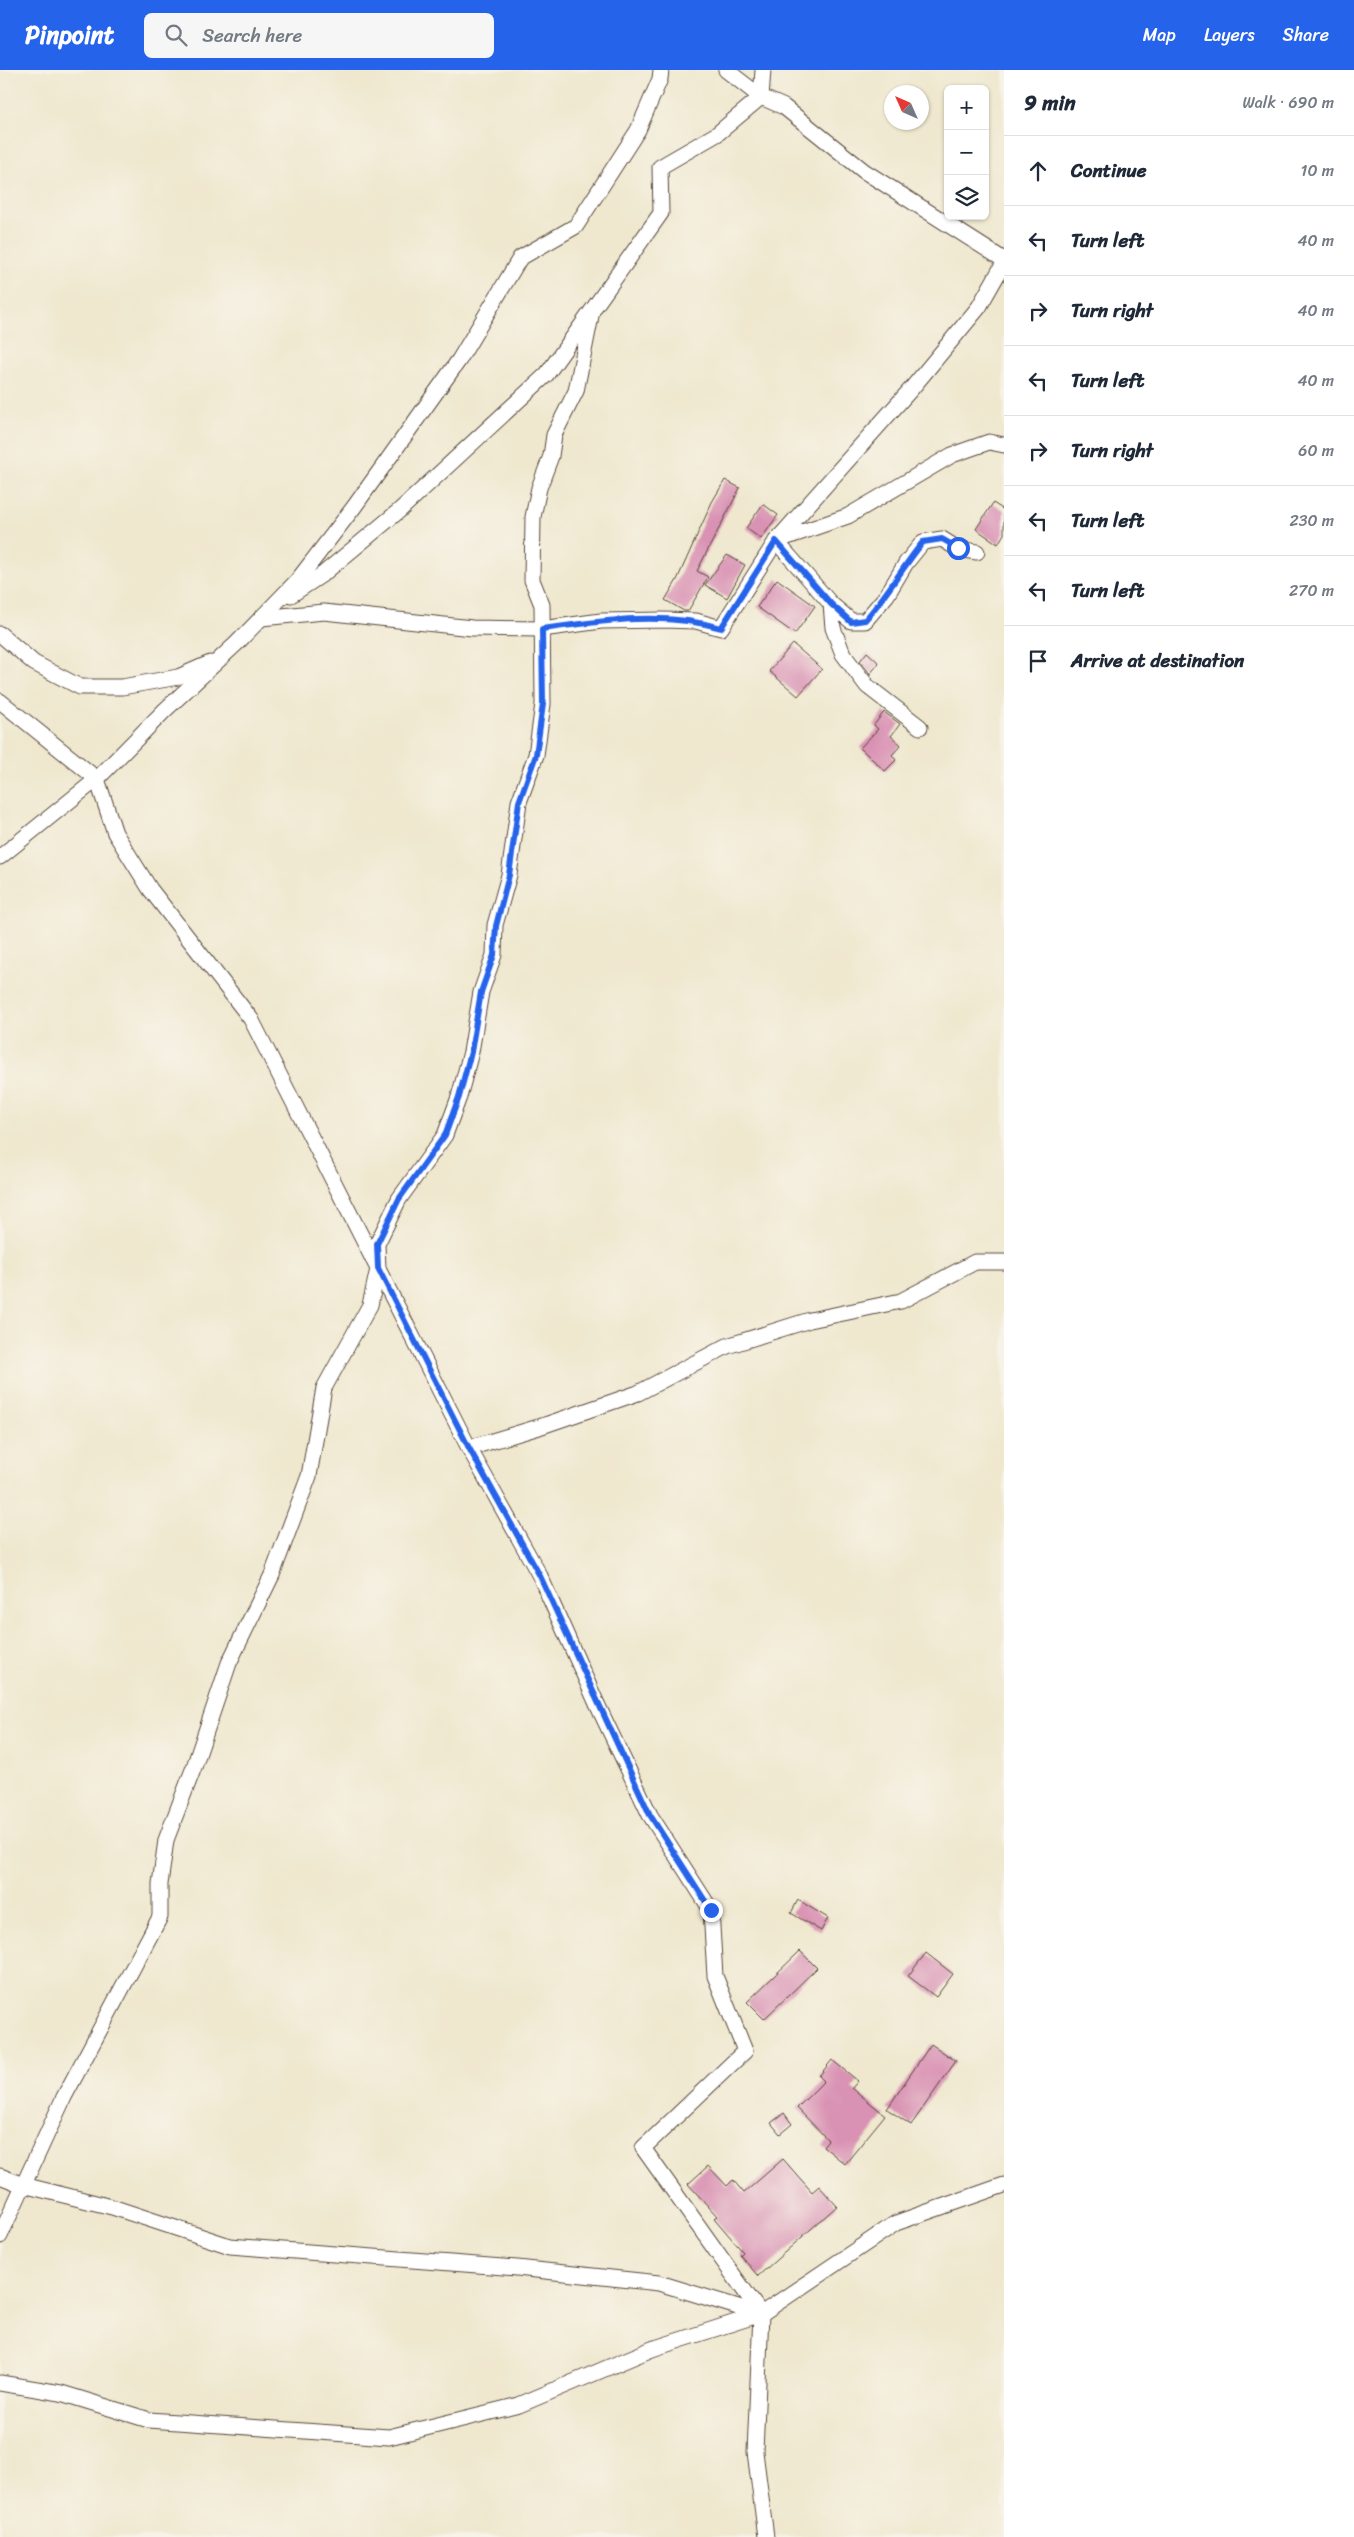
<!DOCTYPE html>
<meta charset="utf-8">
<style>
:root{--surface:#fff;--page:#f6f6f7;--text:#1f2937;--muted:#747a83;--line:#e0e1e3;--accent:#2563eb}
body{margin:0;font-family:Sriracha,sans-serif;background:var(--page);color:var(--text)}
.controls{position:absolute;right:15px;top:15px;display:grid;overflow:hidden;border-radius:8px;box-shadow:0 1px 4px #0004}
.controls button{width:45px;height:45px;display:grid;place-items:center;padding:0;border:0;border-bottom:1px solid var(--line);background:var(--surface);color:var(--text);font:25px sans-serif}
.compass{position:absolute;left:884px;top:15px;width:45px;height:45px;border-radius:50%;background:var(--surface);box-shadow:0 1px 4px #0004;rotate:315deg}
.stop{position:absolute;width:15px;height:15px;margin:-11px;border:4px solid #2563eb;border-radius:50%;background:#fff}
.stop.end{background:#2563eb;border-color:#fff;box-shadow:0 1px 5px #0008}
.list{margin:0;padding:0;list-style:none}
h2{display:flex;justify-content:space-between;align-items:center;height:65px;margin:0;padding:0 20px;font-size:21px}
h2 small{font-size:16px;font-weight:400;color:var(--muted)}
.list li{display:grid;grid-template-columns:32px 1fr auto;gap:15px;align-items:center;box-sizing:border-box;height:70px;padding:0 20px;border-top:1px solid var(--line)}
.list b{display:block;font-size:19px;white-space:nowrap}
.list em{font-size:16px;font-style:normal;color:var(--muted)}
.icon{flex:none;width:28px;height:28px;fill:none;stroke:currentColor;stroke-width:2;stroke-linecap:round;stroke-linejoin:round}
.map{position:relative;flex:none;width:1004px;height:2467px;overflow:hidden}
header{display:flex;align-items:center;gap:30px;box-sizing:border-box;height:70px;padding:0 25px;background:var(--accent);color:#fff}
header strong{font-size:24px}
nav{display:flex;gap:28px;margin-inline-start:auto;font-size:18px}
.search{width:350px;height:45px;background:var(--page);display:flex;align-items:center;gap:12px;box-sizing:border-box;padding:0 18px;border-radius:8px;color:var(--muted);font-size:19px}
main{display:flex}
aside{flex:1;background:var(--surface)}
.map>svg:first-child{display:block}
.building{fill:#d992b3}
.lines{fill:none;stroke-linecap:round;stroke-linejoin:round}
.minor-casing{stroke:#564639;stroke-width:17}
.minor{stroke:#fff;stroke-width:15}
.route{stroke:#2563eb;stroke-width:6}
</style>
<header>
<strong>Pinpoint</strong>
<div class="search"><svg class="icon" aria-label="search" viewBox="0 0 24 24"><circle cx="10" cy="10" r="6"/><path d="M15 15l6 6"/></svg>Search here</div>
<nav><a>Map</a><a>Layers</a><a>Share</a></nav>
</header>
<main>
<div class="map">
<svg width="1004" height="2467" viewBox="0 0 1004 2467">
<rect width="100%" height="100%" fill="#f7f3e8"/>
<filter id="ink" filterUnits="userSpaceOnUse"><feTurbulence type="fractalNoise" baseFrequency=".02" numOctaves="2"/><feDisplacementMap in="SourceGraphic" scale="10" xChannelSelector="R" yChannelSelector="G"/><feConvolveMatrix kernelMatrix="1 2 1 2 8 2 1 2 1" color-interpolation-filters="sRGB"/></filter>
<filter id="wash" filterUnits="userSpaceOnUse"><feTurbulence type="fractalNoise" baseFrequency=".0096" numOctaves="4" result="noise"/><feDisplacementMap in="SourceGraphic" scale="20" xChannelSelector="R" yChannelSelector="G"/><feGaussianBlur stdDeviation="1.12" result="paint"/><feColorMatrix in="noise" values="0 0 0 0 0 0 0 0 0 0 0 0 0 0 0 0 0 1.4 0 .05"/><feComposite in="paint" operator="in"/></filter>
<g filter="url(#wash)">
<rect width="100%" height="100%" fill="#efe8cf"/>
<g id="blocks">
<g class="building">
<polygon points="725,410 740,418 697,501 708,507 688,541 684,541 665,530 677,510 712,432"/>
<polygon points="993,433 1004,440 1004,464 998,474 976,459"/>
<polygon points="763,434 778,445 761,469 746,458"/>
<polygon points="727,485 745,495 727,528 705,515"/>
<polygon points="777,509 815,536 795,564 757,537"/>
<polygon points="793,574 822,599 798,626 769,601"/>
<polygon points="867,582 879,593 870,604 860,591"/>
<polygon points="884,642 900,654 891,666 901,675 892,685 896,690 885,701 860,678 878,659 874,655"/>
<polygon points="798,1830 828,1848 821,1861 791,1843"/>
<polygon points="800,1881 817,1898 764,1949 747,1932"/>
<polygon points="926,1883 953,1904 936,1927 908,1906"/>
<polygon points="931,1974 956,1991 911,2055 887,2039"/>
<polygon points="832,1990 858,2011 852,2018 885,2045 845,2094 823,2076 828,2070 797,2038 824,2011 819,2006"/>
<polygon points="784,2043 792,2054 780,2064 771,2053"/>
<polygon points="783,2089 812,2122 819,2116 837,2136 758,2206 740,2185 743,2182 714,2148 717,2146 688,2114 708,2096 727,2116 733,2110 744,2123"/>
</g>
</g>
</g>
<g filter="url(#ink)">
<use href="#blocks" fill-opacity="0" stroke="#564639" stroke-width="1"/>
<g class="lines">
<defs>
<g id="minor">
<polyline points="726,0 761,27 763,0"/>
<polyline points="291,525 323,504 400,440 547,304 661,143 660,97 717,64 761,27 784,37 864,101 1004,190"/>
<polyline points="831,534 851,551 865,551 887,525 906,493 923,472 942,469 958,479 977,482"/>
<polyline points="261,548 324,542 472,558 542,559 601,551 663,550 696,551 721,558 776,471 912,318 979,237 1004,193"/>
<polyline points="0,564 34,593 80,617 122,617 178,607 210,593"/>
<polyline points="0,631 97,709 115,763 150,819 251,949 469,1378 540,1506 597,1634 650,1745 711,1840 715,1906 745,1981 643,2078 761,2244 755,2382 766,2467"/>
<polyline points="920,657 867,616 843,584 833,558 831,534 776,471 848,446 952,385 989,372 1004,375"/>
<polyline points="0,787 97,709 165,640 237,573 297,511 354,437 459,290 520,188 576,156 638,60 660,9 661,0"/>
<polyline points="469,1378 539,1357 638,1323 727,1276 810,1250 901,1231 975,1192 1004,1192"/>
<polyline points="0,2106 23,2115 112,2137 230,2176 517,2198 659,2213 761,2244"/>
<polyline points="0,2166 64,2027 160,1847 160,1814 166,1770 194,1697 229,1593 272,1505 309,1406 324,1318 370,1235 378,1199 377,1174 399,1129 445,1065 459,1027 471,982 481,922 494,885 495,855 509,805 519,732 536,685 543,634 542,535 532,510 533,447 539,418 551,386 554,365 576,321 592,241"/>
<polyline points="0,2313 61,2323 149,2350 389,2367 519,2335 652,2279 761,2244 896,2153 1004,2115"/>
</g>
</defs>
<use href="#minor" class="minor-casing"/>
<use href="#minor" class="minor"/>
</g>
</g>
<g class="lines" filter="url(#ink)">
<path class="route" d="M711,1840l-61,-95 -110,-239 -71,-128 -91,-180 -1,-24 22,-45 46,-64 14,-38 12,-45 10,-60 13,-37 2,-29 13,-51 10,-73 17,-47 7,-51 -1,-75c58,-8 122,-18 179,-1l55,-87 55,63 20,18 14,-2c22,-25 37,-52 58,-78l19,-3 16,9"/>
</g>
</svg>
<div class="controls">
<button>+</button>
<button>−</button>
<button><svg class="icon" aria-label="layers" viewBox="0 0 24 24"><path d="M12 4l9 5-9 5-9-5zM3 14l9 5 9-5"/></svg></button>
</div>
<svg class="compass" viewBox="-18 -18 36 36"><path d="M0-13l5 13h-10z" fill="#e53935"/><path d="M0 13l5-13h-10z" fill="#747a83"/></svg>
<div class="stop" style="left:958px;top:478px"></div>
<div class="stop end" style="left:711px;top:1840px"></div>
</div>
<aside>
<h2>9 min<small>Walk · 690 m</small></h2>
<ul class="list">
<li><svg class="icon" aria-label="ahead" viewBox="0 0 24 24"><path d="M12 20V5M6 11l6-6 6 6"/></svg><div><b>Continue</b></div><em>10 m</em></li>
<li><svg class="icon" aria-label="left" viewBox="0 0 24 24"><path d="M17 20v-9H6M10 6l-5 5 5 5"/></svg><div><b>Turn left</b></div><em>40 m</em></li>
<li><svg class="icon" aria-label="right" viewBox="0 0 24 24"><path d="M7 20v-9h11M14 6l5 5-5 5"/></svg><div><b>Turn right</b></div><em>40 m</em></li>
<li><svg class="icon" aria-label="left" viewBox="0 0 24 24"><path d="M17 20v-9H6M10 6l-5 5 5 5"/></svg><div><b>Turn left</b></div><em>40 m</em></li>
<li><svg class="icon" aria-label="right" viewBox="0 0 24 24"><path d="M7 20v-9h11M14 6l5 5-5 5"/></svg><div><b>Turn right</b></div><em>60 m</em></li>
<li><svg class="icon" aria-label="left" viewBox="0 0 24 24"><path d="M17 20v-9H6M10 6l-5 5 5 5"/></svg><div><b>Turn left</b></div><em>230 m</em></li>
<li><svg class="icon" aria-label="left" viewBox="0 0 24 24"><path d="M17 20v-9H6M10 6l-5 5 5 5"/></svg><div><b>Turn left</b></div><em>270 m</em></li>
<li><svg class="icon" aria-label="arrive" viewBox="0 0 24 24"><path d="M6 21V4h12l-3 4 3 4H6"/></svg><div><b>Arrive at destination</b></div></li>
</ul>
</aside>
</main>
